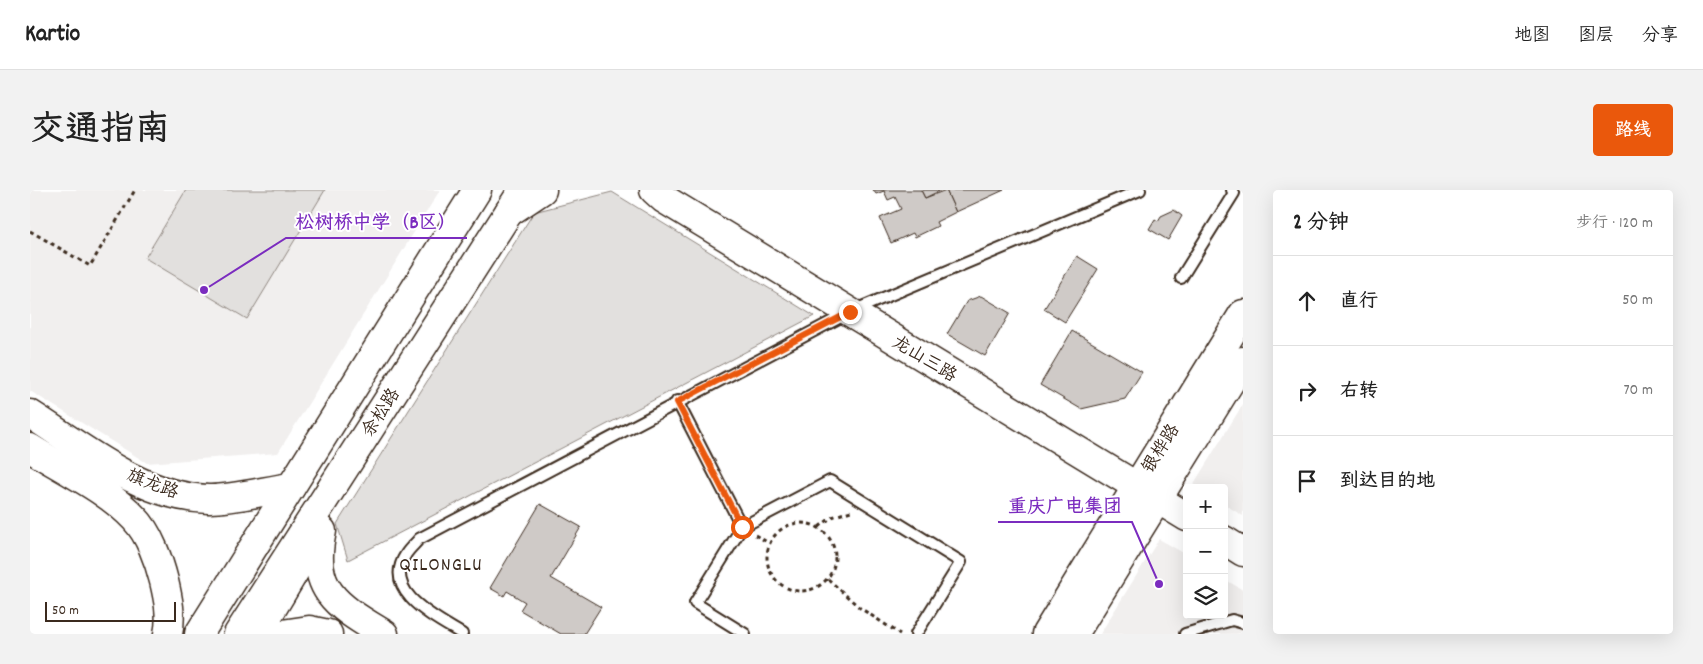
<!DOCTYPE html>
<html lang="zh">
<meta charset="utf-8">
<style>
:root{--surface:#fff;--page:#f2f2f2;--text:#222;--muted:#767676;--line:#e0e0e0;--accent:#ea580c}
body{margin:0;font-family:Dekko,"LXGW WenKai TC",sans-serif;background:var(--page);color:var(--text)}
.controls{position:absolute;right:15px;bottom:15px;display:grid;overflow:hidden;border-radius:5px;box-shadow:0 5px 20px #0002}
.controls button{width:45px;height:45px;display:grid;place-items:center;padding:0;border:0;border-bottom:1px solid var(--line);background:var(--surface);color:var(--text);font:25px sans-serif}
.scale{position:absolute;left:15px;bottom:12px;width:131px;box-sizing:border-box;padding-left:5px;border:2px solid #3b2a1e;border-top:0;font-size:14px;line-height:18px;white-space:nowrap;color:#3b2a1e;-webkit-text-stroke:4px #fff;paint-order:stroke}
.stop{position:absolute;width:15px;height:15px;margin:-11px;border:4px solid #ea580c;border-radius:50%;background:#fff}
.stop.end{background:#ea580c;border-color:#fff;box-shadow:0 1px 5px #0008}
.list{margin:0;padding:0;list-style:none}
h2{display:flex;justify-content:space-between;align-items:center;height:65px;margin:0;padding:0 20px;font-size:21px}
h2 small{font-size:16px;font-weight:400;color:var(--muted)}
.list li{display:grid;grid-template-columns:32px 1fr auto;gap:15px;align-items:center;box-sizing:border-box;height:90px;padding:0 20px;border-top:1px solid var(--line)}
.list b{display:block;font-size:19px;white-space:nowrap}
.list em{font-size:16px;font-style:normal;color:var(--muted)}
.icon{flex:none;width:28px;height:28px;fill:none;stroke:currentColor;stroke-width:2;stroke-linecap:round;stroke-linejoin:round}
.map{position:relative;flex:none;width:1213px;height:444px;overflow:hidden;border-radius:5px}
header{display:flex;align-items:center;gap:30px;box-sizing:border-box;height:70px;padding:0 25px;background:var(--surface);border-bottom:1px solid var(--line)}
header strong{font-size:24px}
nav{display:flex;gap:28px;margin-inline-start:auto;font-size:18px}
.intro{display:flex;align-items:center;justify-content:space-between;box-sizing:border-box;height:120px;padding:0 30px}
h1{margin:0;font-size:35px}
.button{padding:12px 22px;border-radius:5px;background:var(--accent);color:#fff;font-size:18px;font-weight:700}
main{display:flex;gap:30px;padding:0 30px}
aside{flex:1;background:var(--surface);border-radius:5px;box-shadow:0 5px 20px #0002}
.map>svg:first-child{display:block}
.built{fill:#f1efee}
.green{fill:#e2e0de;stroke:#8e857e}
.building{fill:#cfcac7;stroke:#3b2a1e}
.lines{fill:none;stroke-linecap:round;stroke-linejoin:round}
.lane-casing{stroke:#3b2a1e;stroke-width:14}
.secondary-casing{stroke:#3b2a1e;stroke-width:31}
.highway-casing{stroke:#3b2a1e;stroke-width:31}
.path{stroke:#3b2a1e;stroke-width:3;stroke-dasharray:4 4;stroke-linecap:butt}
.lane{stroke:#fff;stroke-width:10}
.secondary{stroke:#fff;stroke-width:28}
.highway{stroke:#fff;stroke-width:28}
.route{stroke:#ea580c;stroke-width:6}
.labels{text-anchor:middle;stroke-width:4;stroke-linejoin:round;paint-order:stroke}
.street-label{font-size:18px;fill:#3b2a1e;stroke:#fff}
.quarter-label{font-size:20px;letter-spacing:1px;fill:#3b2a1e;stroke:#fff}
.leader{fill:none;stroke:#7b2cbf;stroke-width:2}
.callout-dot{fill:#7b2cbf;stroke:#fff;stroke-width:2}
.callout-label{font-size:19px;text-anchor:middle;font-weight:bold;fill:#7b2cbf;stroke:#fff;stroke-width:4;stroke-linejoin:round;paint-order:stroke}
</style>
<header>
<strong>Kartio</strong>
<nav><a>地图</a><a>图层</a><a>分享</a></nav>
</header>
<div class="intro"><h1>交通指南</h1><a class="button">路线</a></div>
<main>
<div class="map">
<svg width="1213" height="444" viewBox="0 0 1213 444">
<rect width="100%" height="100%" fill="#fff"/>
<filter id="ink" filterUnits="userSpaceOnUse"><feTurbulence type="fractalNoise" baseFrequency=".02" numOctaves="2"/><feDisplacementMap in="SourceGraphic" scale="10" xChannelSelector="R" yChannelSelector="G"/><feConvolveMatrix kernelMatrix="1 2 1 2 8 2 1 2 1" color-interpolation-filters="sRGB"/></filter>
<g filter="url(#ink)">
<g class="built">
<polygon points="0,0 410,0 248,263 117,273 0,201"/>
<polygon points="1213,214 1213,326 1194,314 1194,298 1167,298 1163,295"/>
<polygon points="1129,349 1157,365 1157,425 1194,425 1194,389 1213,400 1213,444 1070,444"/>
</g>
<g class="green">
<polygon points="156,0 295,0 217,129 115,68"/>
<polygon points="582,2 784,126 318,370 307,334 504,22"/>
</g>
<g class="building">
<polygon points="843,0 891,0 895,8 916,0 926,22 906,32 908,36 885,47 883,43 861,53 850,28 871,19 865,7 858,10 854,1 846,4"/>
<polygon points="891,0 911,0 895,8"/>
<polygon points="916,0 974,0 926,22"/>
<polygon points="1144,20 1152,26 1138,50 1119,39 1125,29 1128,31 1131,26"/>
<polygon points="1047,66 1068,79 1035,132 1014,119"/>
<polygon points="951,106 980,123 955,166 917,144 937,111"/>
<polygon points="1042,141 1112,182 1095,209 1051,219 1010,195"/>
<polygon points="510,314 551,337 521,388 571,417 554,444 531,444 490,420 495,412 477,401 474,406 460,398"/>
</g>
<g class="lines">
<defs>
<g id="lane">
<polyline points="1151,88 1204,3 1202,0"/>
<polyline points="647,211 712,337"/>
<path d="M432,444c-26,-16 -81,-42 -56,-80 3,-5 9,-10 13,-15l431,-227 290,-122"/>
<polyline points="715,444 665,413 712,337 800,291 931,372 886,444"/>
<polyline points="1155,444 1202,430 1213,433"/>
</g>
<g id="secondary">
<polyline points="624,0 634,9 1157,327"/>
<polyline points="479,22 512,0"/>
<path d="M0,224c54,34 111,83 178,85 22,1 60,-9 83,-12"/>
<path d="M0,258c33,21 78,42 105,71 14,14 24,42 29,62 4,17 8,35 4,53"/>
<path d="M292,341c-13,60 16,75 62,103"/>
<polyline points="1194,350 1213,362"/>
<polyline points="227,444 284,349"/>
<polyline points="252,444 279,440 298,444"/>
<polyline points="1016,444 1213,124"/>
<polyline points="1044,444 1213,171"/>
</g>
<g id="highway">
<polyline points="169,444 447,0"/>
<polyline points="208,444 493,0"/>
</g>
</defs>
<use href="#lane" class="lane-casing"/>
<use href="#secondary" class="secondary-casing"/>
<use href="#highway" class="highway-casing"/>
<g class="path">
<polyline points="0,41 60,76 105,0"/>
<circle cx="771" cy="367" r="34"/>
<polyline points="789,337 802,327 824,320"/>
<polyline points="725,345 739,353"/>
<polyline points="798,389 830,418 870,444"/>
</g>
<use href="#lane" class="lane"/>
<use href="#secondary" class="secondary"/>
<use href="#highway" class="highway"/>
</g>
</g>
<g class="lines" filter="url(#ink)">
<polyline class="route" points="712,337 647,212 820,122"/>
</g>
<g class="labels">
<g class="street-label">
<text transform="translate(895 168) rotate(31)" y="6">龙山三路</text>
<text transform="translate(350 222) rotate(-57)" y="6">余松路</text>
<text transform="translate(1130 258) rotate(-58)" y="6">银桦路</text>
<text transform="translate(123 293) rotate(21)" y="6">旗龙路</text>
</g>
<g class="quarter-label">
<text x="411" y="380">QILONGLU</text>
</g>
</g>
<path class="leader" d="M174 100L256 48H437M1129 394L1102 332H968"/>
<g class="callout-dot">
<circle cx="174" cy="100" r="5"/>
<circle cx="1129" cy="394" r="5"/>
</g>
<g class="callout-label">
<text x="346" y="38">松树桥中学（B区）</text>
<text x="1035" y="322">重庆广电集团</text>
</g>
</svg>
<div class="controls">
<button>+</button>
<button>−</button>
<button><svg class="icon" aria-label="layers" viewBox="0 0 24 24"><path d="M12 4l9 5-9 5-9-5zM3 14l9 5 9-5"/></svg></button>
</div>
<div class="scale">50 m</div>
<div class="stop" style="left:712px;top:337px"></div>
<div class="stop end" style="left:820px;top:122px"></div>
</div>
<aside>
<h2>2 分钟<small>步行 · 120 m</small></h2>
<ul class="list">
<li><svg class="icon" aria-label="ahead" viewBox="0 0 24 24"><path d="M12 20V5M6 11l6-6 6 6"/></svg><div><b>直行</b></div><em>50 m</em></li>
<li><svg class="icon" aria-label="right" viewBox="0 0 24 24"><path d="M7 20v-9h11M14 6l5 5-5 5"/></svg><div><b>右转</b></div><em>70 m</em></li>
<li><svg class="icon" aria-label="arrive" viewBox="0 0 24 24"><path d="M6 21V4h12l-3 4 3 4H6"/></svg><div><b>到达目的地</b></div></li>
</ul>
</aside>
</main>
